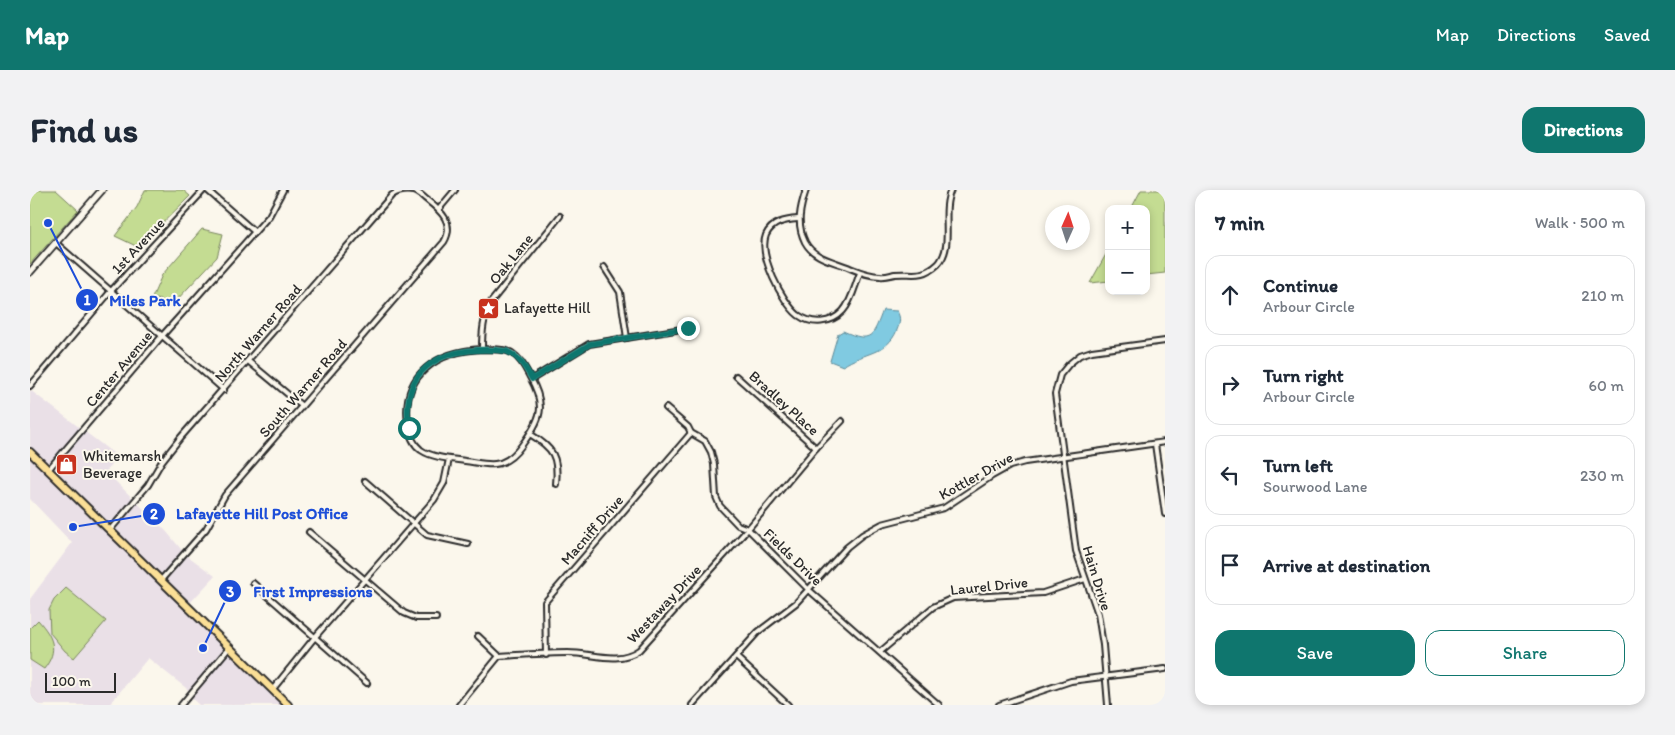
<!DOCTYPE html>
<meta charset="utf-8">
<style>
:root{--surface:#fff;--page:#f2f2f3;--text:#1f2937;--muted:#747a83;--line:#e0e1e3;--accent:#0f766e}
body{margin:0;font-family:Itim,sans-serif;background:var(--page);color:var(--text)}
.controls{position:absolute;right:15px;top:15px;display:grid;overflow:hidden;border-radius:10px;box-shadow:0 2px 8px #0003}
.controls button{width:45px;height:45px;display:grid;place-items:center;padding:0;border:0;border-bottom:1px solid var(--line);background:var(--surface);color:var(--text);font:25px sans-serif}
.compass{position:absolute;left:1015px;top:15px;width:45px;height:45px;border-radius:50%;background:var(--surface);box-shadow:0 2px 8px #0003;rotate:3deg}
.scale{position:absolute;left:15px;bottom:12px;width:71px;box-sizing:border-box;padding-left:5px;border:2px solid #2b2b2b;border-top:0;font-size:14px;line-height:18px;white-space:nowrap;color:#2b2b2b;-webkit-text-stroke:4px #fbf7ec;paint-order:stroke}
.stop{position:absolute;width:15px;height:15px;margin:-11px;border:4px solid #0f766e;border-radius:50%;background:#fff}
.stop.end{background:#0f766e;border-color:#fff;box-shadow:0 1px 5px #0008}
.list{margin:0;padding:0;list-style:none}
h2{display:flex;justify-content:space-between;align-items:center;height:65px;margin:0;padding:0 20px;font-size:21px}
h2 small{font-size:16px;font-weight:400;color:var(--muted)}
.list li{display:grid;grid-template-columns:32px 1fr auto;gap:15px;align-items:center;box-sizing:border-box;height:80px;margin:0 10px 10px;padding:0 10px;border:1px solid var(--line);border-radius:15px}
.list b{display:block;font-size:19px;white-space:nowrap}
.list p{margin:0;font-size:16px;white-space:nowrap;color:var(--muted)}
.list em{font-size:16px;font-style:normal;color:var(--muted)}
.actions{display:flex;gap:10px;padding:15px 20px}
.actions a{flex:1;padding:11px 0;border:1px solid var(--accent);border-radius:15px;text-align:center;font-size:18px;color:var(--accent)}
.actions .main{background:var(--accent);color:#fff}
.icon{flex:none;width:28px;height:28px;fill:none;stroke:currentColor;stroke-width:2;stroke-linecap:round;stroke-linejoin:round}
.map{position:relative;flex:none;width:1135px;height:515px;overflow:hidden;border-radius:15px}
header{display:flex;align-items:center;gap:30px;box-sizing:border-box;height:70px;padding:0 25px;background:var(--accent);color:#fff}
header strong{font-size:24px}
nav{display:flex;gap:28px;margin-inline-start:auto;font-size:18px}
.intro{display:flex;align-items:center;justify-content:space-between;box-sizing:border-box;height:120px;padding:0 30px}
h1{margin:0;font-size:35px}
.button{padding:12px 22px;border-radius:15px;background:var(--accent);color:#fff;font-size:18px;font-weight:700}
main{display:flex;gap:30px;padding:0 30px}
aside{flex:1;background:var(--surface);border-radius:15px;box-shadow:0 2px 8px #0003}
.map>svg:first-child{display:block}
.built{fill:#eae0e7}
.green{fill:#c4dc92;stroke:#78845e}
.water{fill:#80cae1;stroke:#5e8a98}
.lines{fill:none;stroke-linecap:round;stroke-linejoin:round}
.minor-casing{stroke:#2b2b2b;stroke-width:8}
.secondary-casing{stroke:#2b2b2b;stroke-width:9}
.primary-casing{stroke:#2b2b2b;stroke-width:10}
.minor{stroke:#fbf7ec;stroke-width:4}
.secondary{stroke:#fbf7ec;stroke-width:5.5}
.primary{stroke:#fbdf96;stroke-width:6}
.route{stroke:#0f766e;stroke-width:6}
.labels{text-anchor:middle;stroke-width:4;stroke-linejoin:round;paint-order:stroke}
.street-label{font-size:15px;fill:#2b2b2b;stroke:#fbf7ec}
.poi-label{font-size:15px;fill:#2b2b2b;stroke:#fbf7ec;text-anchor:start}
.leader{fill:none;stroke:#1d4ed8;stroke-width:2}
.callout-dot{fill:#1d4ed8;stroke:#fbf7ec;stroke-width:2}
.mark-label{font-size:15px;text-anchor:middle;font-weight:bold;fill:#fff}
.callout-label{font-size:16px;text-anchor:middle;font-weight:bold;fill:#1d4ed8;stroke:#fbf7ec;stroke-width:4;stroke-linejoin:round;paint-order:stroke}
</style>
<header>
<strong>Map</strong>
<nav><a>Map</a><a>Directions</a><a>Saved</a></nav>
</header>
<div class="intro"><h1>Find us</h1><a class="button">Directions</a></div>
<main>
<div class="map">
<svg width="1135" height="515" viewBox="0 0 1135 515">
<rect width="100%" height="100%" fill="#fbf7ec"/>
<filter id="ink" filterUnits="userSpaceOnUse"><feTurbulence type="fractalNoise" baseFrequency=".02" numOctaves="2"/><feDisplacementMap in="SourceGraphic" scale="10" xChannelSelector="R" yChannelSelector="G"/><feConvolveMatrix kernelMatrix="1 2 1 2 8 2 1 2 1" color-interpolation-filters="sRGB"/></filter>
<g filter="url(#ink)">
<polygon class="built" points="0,200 87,266 76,282 136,341 155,364 185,386 157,416 258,515 169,515 159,506 161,502 118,468 79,515 0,515 0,409 42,353 0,309"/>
<g class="green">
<polygon points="9,0 26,0 48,20 0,74 0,4"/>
<polygon points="115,0 153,0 160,6 108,57 85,46 107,17"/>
<polygon points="1111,0 1135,0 1135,83 1116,85 1116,19 1101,19"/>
<polygon points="172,39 193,44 187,67 144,113 122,108 132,85"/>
<polygon points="1079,59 1079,91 1060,93"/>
<polygon points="36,398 76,431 44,468 35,461 20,443 19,420 24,410"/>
<path d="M8,430c15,17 21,30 6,49l-14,-9v-32z"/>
</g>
<path class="water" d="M853,120l14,1c4,7 3,12 0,19 -10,25 -34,22 -54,36l-13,-5 8,-27 5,-3c29,13 30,5 40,-21z"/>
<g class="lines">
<defs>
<g id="minor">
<polyline points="177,0 225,42"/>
<path d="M776,0c-6,18 -10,34 -1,52 9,17 29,19 45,26 10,4 19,8 30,8 5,1 10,-1 15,-2 17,-2 27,5 43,-10 17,-18 2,-52 13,-74"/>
<polyline points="409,19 425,0"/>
<path d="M768,29c-13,1 -26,3 -32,16 -8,20 16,67 32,80 14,10 33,9 45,-4 9,-10 12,-26 17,-38"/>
<polyline points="26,53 194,200"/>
<polyline points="574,77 590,102 597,148"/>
<path d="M452,159c9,1 21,-1 30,4 9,6 13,15 18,24 17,30 11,42 -8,68 -7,10 -15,18 -27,19 -10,1 -20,-2 -30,-3 -14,-2 -32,-3 -44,-11 -8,-6 -12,-17 -13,-27 -7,-49 30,-72 74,-74z"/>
<path d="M452,159c0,-17 1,-31 9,-47l69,-86"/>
<polyline points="218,171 272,216"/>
<polyline points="706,186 786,258"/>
<polyline points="502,189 559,154 658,138"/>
<polyline points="0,196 81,101 174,0"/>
<polyline points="636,218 658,237 661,243 675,251 681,262 684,274 686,307 690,316 708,335 718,339 779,400 909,515"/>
<path d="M500,244c23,14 29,23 26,50"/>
<polyline points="1125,254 1135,324"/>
<polyline points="18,280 132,146 239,26 253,0"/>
<polyline points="335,291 397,345 438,354"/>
<path d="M80,340l38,-45 14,-24 19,-24 211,-242c6,-4 15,-5 22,-4 5,1 9,6 13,9 14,11 28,23 17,42l-219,253 -19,34 -45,51"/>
<polyline points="279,342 374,423 386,428 406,428"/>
<polyline points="223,393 337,493"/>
<polyline points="448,446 469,466"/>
<polyline points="850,462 903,417 923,408 1013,403 1055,389"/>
<polyline points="516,465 515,412 661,243"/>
<polyline points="706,467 758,515"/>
<polyline points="243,499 285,447 404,310 414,293 419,269"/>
<polyline points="151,515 199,458"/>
<path d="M429,515l40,-49c23,-1 46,-3 69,-3 25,0 49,12 71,-3l109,-121 68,-81 26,-27"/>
<polyline points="662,515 728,442 766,413 817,357 832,345 852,334 914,318 962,286 980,276 995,272 1135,252"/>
<polyline points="969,515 1041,491 1135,479"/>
<polyline points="1078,515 1073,455 1068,424 1046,361 1025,204 1030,185 1039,174 1050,165 1062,161 1135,151"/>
</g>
<polyline id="secondary" points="0,82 72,0"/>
<polyline id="primary" points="0,262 258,515"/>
</defs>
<use href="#minor" class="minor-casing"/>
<use href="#secondary" class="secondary-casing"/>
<use href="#primary" class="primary-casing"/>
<use href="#minor" class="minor"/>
<use href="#secondary" class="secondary"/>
<use href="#primary" class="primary"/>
</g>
</g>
<g class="lines" filter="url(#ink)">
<path class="route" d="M379,238c-10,-66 41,-83 97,-77 13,5 19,16 26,28l58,-35 98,-16"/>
</g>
<defs>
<symbol id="sight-square" viewBox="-11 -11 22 22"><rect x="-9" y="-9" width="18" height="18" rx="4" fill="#c8321e" stroke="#fbf7ec"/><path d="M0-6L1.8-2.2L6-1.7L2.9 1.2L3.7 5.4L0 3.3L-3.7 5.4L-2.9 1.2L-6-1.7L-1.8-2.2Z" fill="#fff"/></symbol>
<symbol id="shop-square" viewBox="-11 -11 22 22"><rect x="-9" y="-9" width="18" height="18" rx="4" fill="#c8321e" stroke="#fbf7ec"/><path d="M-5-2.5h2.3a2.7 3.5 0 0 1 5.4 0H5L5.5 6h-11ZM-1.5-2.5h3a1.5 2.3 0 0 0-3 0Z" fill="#fff"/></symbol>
</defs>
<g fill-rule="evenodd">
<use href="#sight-square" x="446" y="106" width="25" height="25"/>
<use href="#shop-square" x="24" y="262" width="25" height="25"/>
</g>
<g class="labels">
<g class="street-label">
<text transform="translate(108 56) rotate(-47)" y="5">1st Avenue</text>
<text transform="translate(481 69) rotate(-51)" y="5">Oak Lane</text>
<text transform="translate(228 143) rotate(-49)" y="5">North Warner Road</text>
<text transform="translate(89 179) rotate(-50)" y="5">Center Avenue</text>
<text transform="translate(273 198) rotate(-49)" y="5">South Warner Road</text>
<text transform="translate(754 213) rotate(42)" y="5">Bradley Place</text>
<text transform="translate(946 286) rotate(-29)" y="5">Kottler Drive</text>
<text transform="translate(562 340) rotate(-49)" y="5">Macniff Drive</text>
<text transform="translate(763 367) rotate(44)" y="5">Fields Drive</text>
<text transform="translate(1067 388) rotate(73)" y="5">Hain Drive</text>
<text transform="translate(959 396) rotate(-6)" y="5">Laurel Drive</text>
<text transform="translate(634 414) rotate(-47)" y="5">Westaway Drive</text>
</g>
<g class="poi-label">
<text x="474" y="123">Lafayette Hill</text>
<text x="53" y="271">Whitemarsh<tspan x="53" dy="17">Beverage</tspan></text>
</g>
</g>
<path class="leader" d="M18 33L57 110M43 337L124 324M173 458L200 401"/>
<g class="callout-dot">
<circle cx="18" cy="33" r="5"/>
<circle cx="43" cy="337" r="5"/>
<circle cx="173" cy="458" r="5"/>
<circle cx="57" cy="110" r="12"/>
<circle cx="124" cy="324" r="12"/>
<circle cx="200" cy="401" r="12"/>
</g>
<g class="mark-label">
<text x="57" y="115">1</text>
<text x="124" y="329">2</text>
<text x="200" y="407">3</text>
</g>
<g class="callout-label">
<text x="115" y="116">Miles Park</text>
<text x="232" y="329">Lafayette Hill Post Office</text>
<text x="283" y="407">First Impressions</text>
</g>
</svg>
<div class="controls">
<button>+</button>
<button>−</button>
</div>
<svg class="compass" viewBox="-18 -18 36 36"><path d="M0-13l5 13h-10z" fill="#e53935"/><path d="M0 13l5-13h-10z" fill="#747a83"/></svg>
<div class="scale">100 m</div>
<div class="stop" style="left:379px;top:238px"></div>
<div class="stop end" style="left:658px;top:138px"></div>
</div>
<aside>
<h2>7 min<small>Walk · 500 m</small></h2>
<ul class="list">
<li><svg class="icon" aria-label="ahead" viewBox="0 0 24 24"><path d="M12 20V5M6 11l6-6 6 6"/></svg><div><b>Continue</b><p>Arbour Circle</p></div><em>210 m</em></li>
<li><svg class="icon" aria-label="right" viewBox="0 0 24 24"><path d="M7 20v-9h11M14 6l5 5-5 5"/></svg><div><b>Turn right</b><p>Arbour Circle</p></div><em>60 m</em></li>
<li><svg class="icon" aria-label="left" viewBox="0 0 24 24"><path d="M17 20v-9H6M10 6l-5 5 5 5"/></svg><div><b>Turn left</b><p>Sourwood Lane</p></div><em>230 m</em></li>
<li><svg class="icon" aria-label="arrive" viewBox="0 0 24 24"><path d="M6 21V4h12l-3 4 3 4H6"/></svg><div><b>Arrive at destination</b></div></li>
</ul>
<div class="actions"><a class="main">Save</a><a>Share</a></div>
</aside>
</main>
